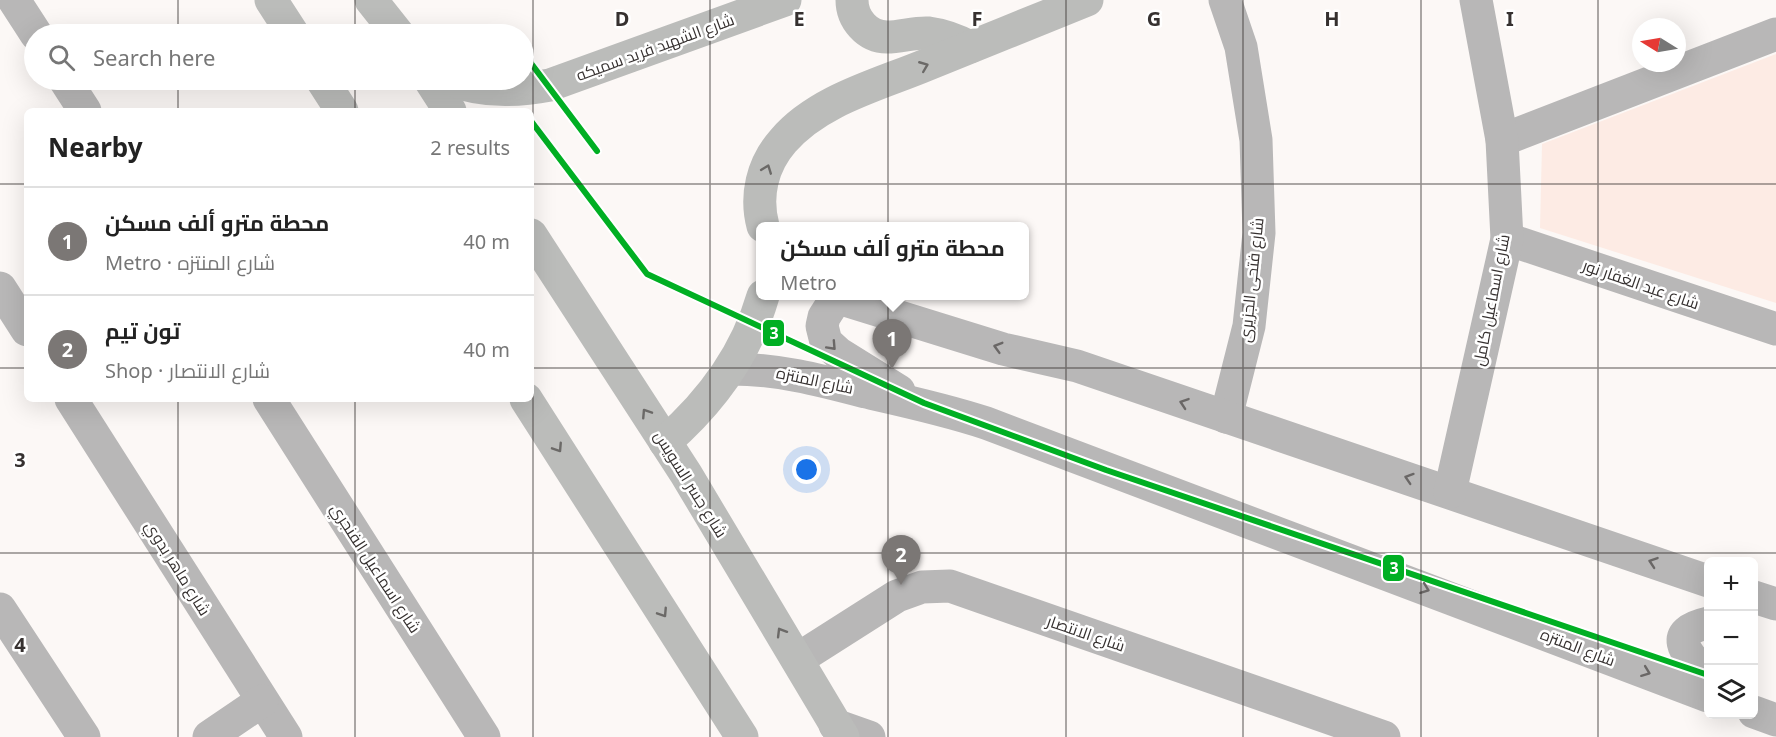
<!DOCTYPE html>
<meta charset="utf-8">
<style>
:root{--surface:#fff;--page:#f6f6f6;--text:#222;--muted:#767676;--line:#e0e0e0;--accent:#7b7775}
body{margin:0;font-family:"Noto Sans",Cairo,sans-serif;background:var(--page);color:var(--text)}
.controls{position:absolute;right:18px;bottom:18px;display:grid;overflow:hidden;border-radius:9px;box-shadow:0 6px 24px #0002}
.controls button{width:54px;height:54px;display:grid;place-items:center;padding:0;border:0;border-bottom:2px solid var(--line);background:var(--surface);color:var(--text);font:30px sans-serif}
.compass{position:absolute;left:1632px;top:18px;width:54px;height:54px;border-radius:50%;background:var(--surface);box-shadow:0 6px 24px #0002;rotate:281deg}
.you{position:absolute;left:807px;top:470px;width:21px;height:21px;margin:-15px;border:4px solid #fff;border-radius:50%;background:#1a73e8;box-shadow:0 0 0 9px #1a73e833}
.badge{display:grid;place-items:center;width:39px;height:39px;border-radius:50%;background:var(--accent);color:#fff;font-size:20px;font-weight:700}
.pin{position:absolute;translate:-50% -50px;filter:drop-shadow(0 2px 3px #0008)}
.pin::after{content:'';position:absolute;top:32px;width:21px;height:18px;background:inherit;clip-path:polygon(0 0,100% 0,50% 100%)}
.popup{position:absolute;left:756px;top:222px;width:273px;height:78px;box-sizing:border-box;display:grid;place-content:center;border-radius:9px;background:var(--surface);filter:drop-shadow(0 2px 4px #0005);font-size:20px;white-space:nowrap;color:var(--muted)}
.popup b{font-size:22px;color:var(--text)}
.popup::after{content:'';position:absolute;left:50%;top:100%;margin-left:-12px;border:12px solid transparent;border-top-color:var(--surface)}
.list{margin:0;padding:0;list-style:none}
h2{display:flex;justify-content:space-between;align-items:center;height:78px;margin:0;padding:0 24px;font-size:26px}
h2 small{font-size:20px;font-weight:400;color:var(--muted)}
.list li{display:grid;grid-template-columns:39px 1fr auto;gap:18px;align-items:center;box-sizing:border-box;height:108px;padding:0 24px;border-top:2px solid var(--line)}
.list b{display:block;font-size:22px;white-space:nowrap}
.list p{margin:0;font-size:20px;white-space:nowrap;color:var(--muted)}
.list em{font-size:20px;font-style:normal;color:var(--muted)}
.icon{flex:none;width:33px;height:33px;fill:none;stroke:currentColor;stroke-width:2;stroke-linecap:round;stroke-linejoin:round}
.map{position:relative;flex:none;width:1776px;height:737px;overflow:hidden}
.search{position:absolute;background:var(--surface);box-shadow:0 6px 24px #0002;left:24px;top:24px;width:510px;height:66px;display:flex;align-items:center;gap:15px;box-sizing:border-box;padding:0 21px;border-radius:33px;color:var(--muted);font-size:22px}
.panel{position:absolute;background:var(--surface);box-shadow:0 6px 24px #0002;left:24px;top:108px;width:510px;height:294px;border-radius:9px}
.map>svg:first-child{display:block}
.green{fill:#fdebe4}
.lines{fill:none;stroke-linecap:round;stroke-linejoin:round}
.minor{stroke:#b8b7b7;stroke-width:33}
.major{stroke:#bbbcba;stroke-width:33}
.metro-1-casing{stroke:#fff;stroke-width:10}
.metro-1{stroke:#00af23;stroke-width:6}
.oneway{stroke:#6b6967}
.oneway2{stroke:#6a6766}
.grid{fill:none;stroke:#363130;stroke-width:1.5;stroke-opacity:0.55}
.labels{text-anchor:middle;stroke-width:5;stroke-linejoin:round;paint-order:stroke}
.street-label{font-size:16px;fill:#363130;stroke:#fff}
.grid-label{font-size:20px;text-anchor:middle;font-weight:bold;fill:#363130;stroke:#fff;stroke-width:5;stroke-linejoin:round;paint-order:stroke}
.line-badge{stroke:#fff;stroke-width:2}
.badge-label{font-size:16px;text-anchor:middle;font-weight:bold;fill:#fff}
</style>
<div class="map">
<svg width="1776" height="737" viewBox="0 0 1776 737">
<rect width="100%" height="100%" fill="#fcf8f6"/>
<polygon class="green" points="1776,54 1776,303 1540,228 1542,144"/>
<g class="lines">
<g class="minor">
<polyline points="14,0 36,34"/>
<polyline points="1225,0 1241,47 1256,140 1259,233 1249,326 1226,417"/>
<polyline points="65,80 85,111"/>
<polyline points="1502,140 1776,34"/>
<polyline points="1507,239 1776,329"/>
<polyline points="0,288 27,330"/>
<polyline points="832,296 1003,349 1077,366 1708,581"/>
<polyline points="841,299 833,303 824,317 822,326 826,342 838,353 899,391"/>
<path d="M731,369c48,0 89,11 135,23 40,9 81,18 120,31l722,273"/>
<polyline points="71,399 286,737"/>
<polyline points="269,399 484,737"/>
<polyline points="1450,492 1507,239 1502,140 1476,0"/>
<polyline points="1754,597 1776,604"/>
<polyline points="0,609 84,737"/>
<path d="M1708,623c-45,10 -19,33 0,54"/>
<polyline points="798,659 897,596 922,587 950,586 1384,737"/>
<polyline points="1754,712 1776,720"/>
<polyline points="835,725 869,737"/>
<polyline points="209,737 262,701"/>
</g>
<g class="major">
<polyline points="271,0 293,34"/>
<polyline points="371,0 398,34"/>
<path d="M852,0c0,19 15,37 35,37 14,0 28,-5 42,-4 15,2 28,7 41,14"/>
<polyline points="322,80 342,111"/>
<polyline points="430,80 450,111"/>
<path d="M452,80c31,13 66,11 98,5l235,-85"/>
<path d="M763,226c-8,-30 -1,-61 20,-85 35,-41 95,-56 143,-76 54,-22 107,-43 161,-65"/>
<polyline points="531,235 686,474 843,737"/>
<polyline points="526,399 742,737"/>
<path d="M665,442c46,-40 81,-87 98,-146"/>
</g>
<defs>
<g id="metro-1">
<polyline points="524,54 597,151"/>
<polyline points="531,121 647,274 924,403 1106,470 1708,675"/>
</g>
</defs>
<use href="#metro-1" class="metro-1-casing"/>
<use href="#metro-1" class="metro-1"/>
</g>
<defs><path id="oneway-chevron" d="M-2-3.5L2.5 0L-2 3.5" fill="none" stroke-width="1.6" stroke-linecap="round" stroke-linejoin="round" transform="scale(1.5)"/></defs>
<g class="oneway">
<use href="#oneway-chevron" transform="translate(924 66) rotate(-22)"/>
<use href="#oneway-chevron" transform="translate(767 169) rotate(-69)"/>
<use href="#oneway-chevron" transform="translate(646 413) rotate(-123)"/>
<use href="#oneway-chevron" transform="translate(558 448) rotate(57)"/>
<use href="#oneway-chevron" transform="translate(663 613) rotate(57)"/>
<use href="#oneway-chevron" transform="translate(781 632) rotate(-121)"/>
</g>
<g class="oneway2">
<use href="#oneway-chevron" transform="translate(832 346) rotate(47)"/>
<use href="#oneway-chevron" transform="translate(998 347) rotate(-164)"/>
<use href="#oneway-chevron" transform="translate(1184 403) rotate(-161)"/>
<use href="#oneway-chevron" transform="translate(1409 478) rotate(-162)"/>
<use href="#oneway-chevron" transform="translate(1653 562) rotate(-161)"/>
<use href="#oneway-chevron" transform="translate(1425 589) rotate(21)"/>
<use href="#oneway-chevron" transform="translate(1646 672) rotate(21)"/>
</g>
<path class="grid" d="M178,0v34M355,0v34M533,0v737M710,0v737M888,0v737M1066,0v737M1243,0v737M1421,0v737M1598,0v737M178,80v31M355,80v31M0,184h27M531,184h1245M0,368h27M531,368h1245M178,399v338M355,399v338M0,553h1776"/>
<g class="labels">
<g class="street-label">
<text transform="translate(655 47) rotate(-20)" y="6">شارع الشهيد فريد سميكه</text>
<text transform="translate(1251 280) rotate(-84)" y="6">شارع فتحى الجزيرى</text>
<text transform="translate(1641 284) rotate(19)" y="6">شارع عبد الغفار نور</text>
<text transform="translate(1491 300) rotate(-79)" y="6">شارع اسماعيل كامل</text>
<text transform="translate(815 380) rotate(12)" y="6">شارع المنتزه</text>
<text transform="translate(691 484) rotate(58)" y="6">شارع جسر السويس</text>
<text transform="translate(178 568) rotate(58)" y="6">شارع ماهر بدوي</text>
<text transform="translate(376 568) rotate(57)" y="6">شارع اسماعيل الفنجري</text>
<text transform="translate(1086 633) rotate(19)" y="6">شارع الانتصار</text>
<text transform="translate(1578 647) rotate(21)" y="6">شارع المنتزه</text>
</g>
</g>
<g class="grid-label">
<text x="622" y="26">D</text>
<text x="799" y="26">E</text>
<text x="977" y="26">F</text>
<text x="1154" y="26">G</text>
<text x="1332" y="26">H</text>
<text x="1510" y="26">I</text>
<text x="20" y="467">3</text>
<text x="20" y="652">4</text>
</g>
<g class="line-badge">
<rect x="762" y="319" width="23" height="28" rx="6" fill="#00af23"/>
<rect x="1382" y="554" width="23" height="28" rx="6" fill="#00af23"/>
</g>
<g class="badge-label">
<text x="774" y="339">3</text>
<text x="1394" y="574">3</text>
</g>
</svg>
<div class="controls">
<button>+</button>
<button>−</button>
<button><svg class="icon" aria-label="layers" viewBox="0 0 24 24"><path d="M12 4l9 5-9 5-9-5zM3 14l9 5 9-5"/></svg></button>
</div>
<svg class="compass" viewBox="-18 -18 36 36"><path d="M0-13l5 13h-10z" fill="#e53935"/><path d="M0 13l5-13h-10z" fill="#767676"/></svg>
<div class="you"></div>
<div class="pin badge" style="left:892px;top:369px">1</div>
<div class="popup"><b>محطة مترو ألف مسكن</b>Metro</div>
<div class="pin badge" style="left:901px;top:585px">2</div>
<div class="search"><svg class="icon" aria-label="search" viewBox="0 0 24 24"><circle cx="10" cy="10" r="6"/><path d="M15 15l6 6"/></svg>Search here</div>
<section class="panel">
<h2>Nearby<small>2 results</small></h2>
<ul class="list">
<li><span class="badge">1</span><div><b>محطة مترو ألف مسكن</b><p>Metro · شارع المنتزه</p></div><em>40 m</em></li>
<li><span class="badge">2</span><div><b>تون تيم</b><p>Shop · شارع الانتصار</p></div><em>40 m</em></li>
</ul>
</section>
</div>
